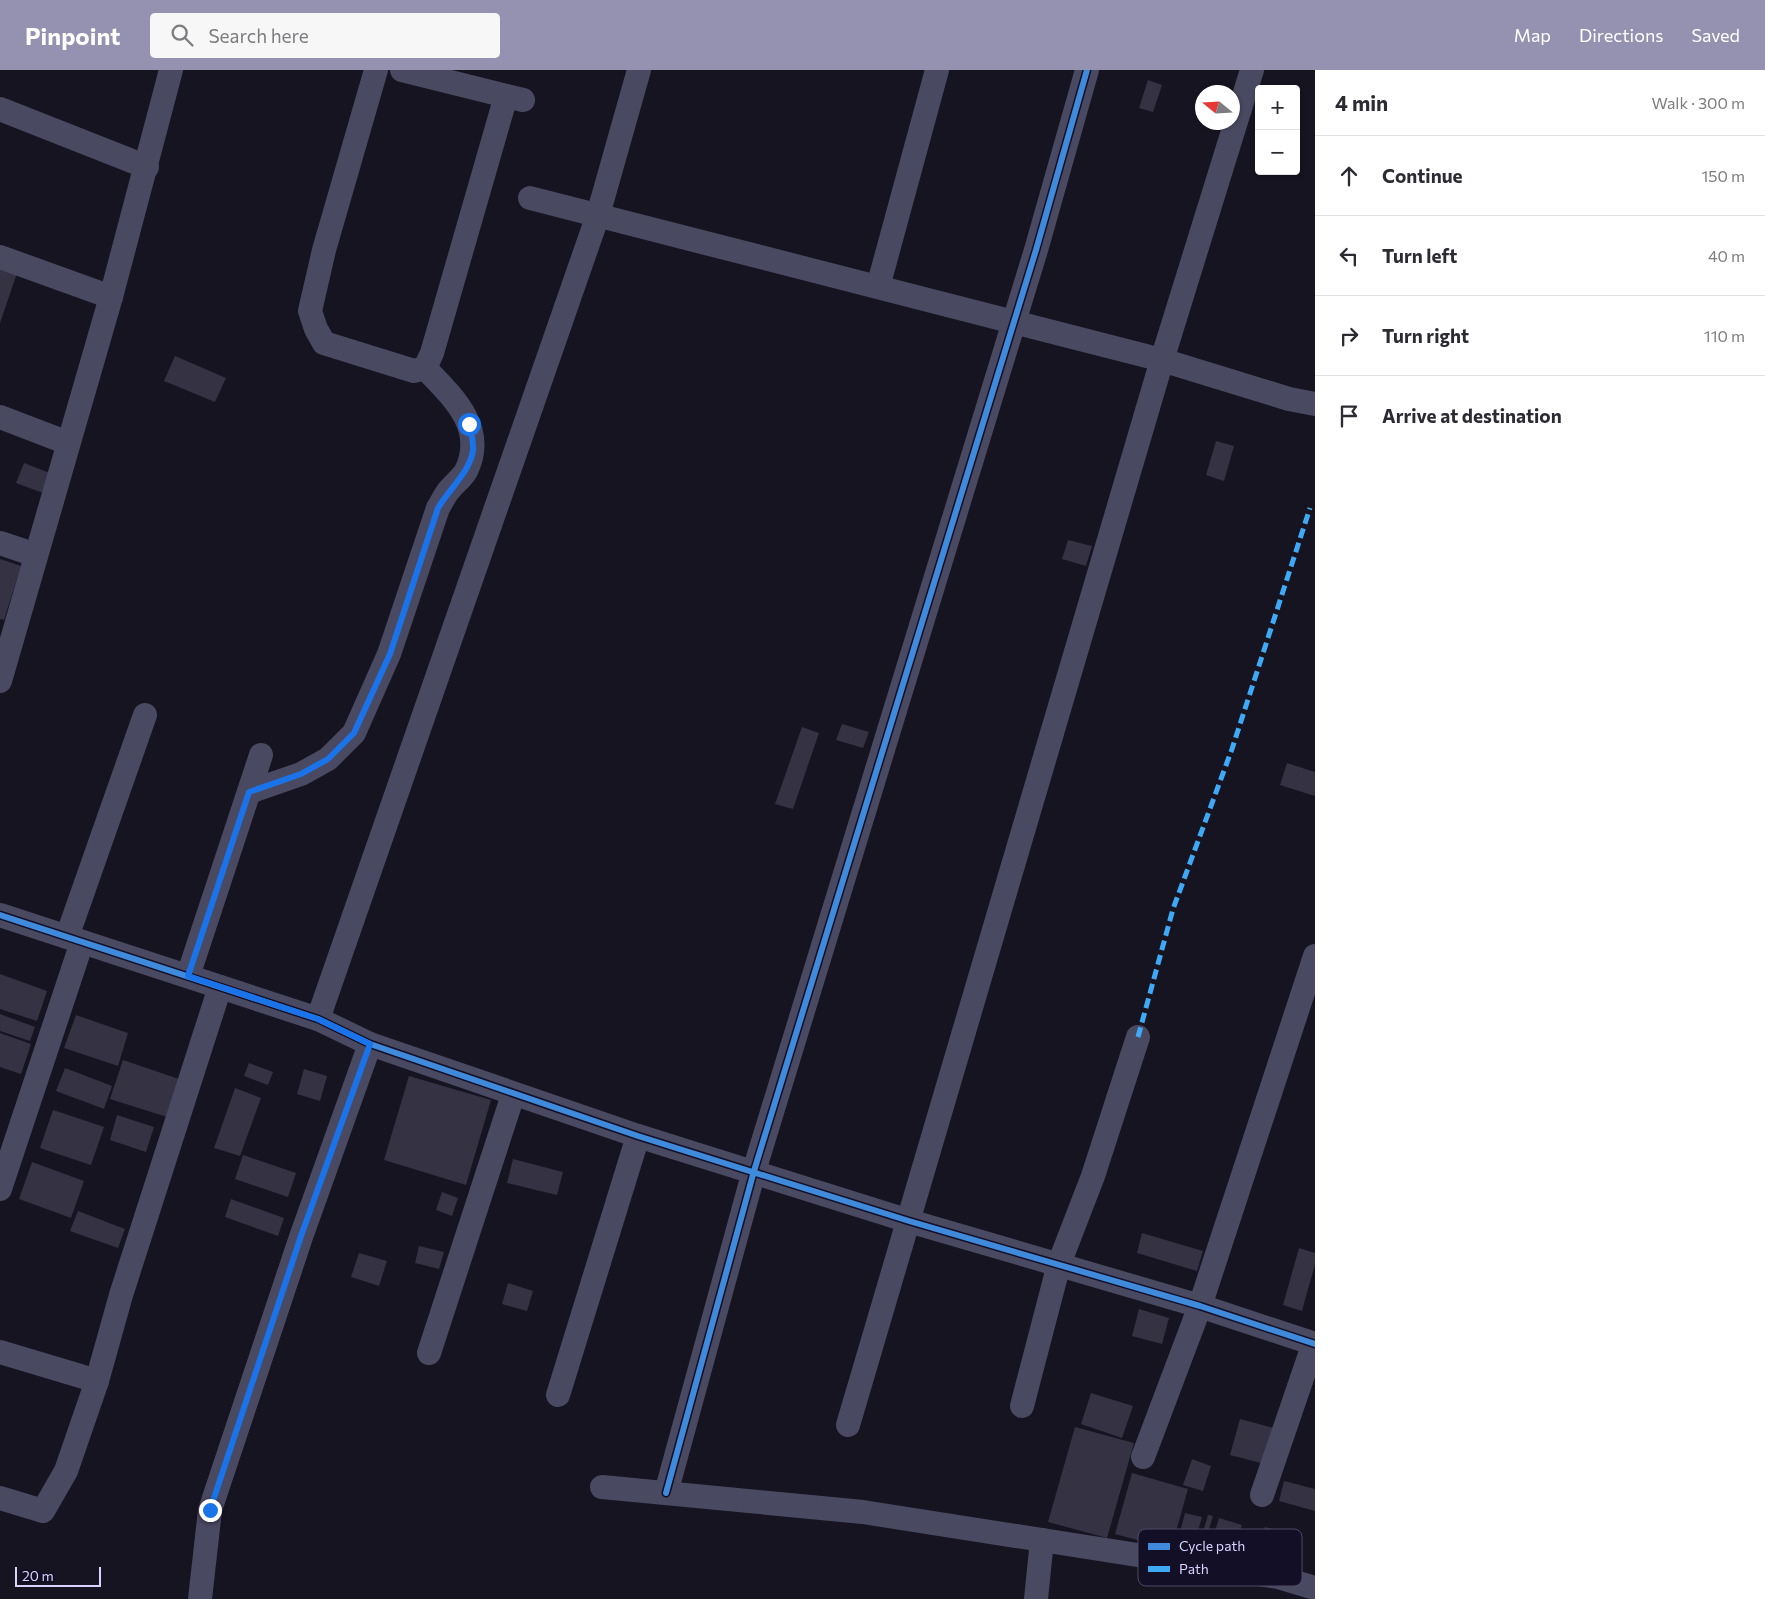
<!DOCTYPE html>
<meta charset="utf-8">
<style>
:root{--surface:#fff;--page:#f7f7f7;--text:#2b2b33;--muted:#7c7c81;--line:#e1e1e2;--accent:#9591b1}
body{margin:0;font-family:Commissioner,sans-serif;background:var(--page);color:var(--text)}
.controls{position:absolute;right:15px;top:15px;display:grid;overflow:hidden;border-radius:5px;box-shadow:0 1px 4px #0004}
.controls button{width:45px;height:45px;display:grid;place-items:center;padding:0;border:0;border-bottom:1px solid var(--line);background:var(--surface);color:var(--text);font:25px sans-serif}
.compass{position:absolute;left:1195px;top:15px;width:45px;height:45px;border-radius:50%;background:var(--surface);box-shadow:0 1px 4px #0004;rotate:288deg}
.scale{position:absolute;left:15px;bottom:12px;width:86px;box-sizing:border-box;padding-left:5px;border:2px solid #d9d4ff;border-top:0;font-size:14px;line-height:18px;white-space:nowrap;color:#d9d4ff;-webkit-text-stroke:4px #130f26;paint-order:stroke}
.stop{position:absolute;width:15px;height:15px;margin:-11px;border:4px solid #1a73e8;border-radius:50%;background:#fff}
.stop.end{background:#1a73e8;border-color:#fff;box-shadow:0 1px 5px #0008}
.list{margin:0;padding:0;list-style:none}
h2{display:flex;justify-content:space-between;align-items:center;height:65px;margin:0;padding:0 20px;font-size:21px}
h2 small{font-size:16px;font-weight:400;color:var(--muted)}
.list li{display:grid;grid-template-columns:32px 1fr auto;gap:15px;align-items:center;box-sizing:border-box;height:80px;padding:0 20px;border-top:1px solid var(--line)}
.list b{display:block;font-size:19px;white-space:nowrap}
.list em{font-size:16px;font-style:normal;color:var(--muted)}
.icon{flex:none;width:28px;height:28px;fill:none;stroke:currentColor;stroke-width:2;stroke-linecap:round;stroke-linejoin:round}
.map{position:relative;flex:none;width:1315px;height:1529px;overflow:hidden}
header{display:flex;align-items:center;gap:30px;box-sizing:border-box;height:70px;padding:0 25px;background:var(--accent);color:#fff}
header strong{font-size:24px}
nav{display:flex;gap:28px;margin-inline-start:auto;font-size:18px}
.search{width:350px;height:45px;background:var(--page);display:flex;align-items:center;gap:12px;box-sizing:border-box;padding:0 18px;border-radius:5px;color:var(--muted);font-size:19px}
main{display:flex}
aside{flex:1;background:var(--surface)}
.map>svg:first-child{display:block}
.building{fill:#343243}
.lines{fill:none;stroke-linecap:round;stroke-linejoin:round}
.minor{stroke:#4a4962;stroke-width:24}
.quiet{stroke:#3fa9f5;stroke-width:5;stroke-dasharray:10 5;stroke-linecap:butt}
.cycleway-casing{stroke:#130f26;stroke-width:9}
.cycleway{stroke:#408adc;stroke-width:6}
.route{stroke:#1a73e8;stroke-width:6}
.key{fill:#130f26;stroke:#4e4a67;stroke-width:1}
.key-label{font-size:14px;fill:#d9d4ff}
</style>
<header>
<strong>Pinpoint</strong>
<div class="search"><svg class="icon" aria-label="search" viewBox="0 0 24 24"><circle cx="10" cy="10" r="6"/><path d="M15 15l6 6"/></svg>Search here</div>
<nav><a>Map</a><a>Directions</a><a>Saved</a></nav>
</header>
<main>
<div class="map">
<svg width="1315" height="1529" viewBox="0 0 1315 1529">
<rect width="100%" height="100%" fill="#161421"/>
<g class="building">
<polygon points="1148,10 1162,15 1153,42 1139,38"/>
<polygon points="0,197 17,203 0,253"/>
<polygon points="175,286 226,308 215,332 164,311"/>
<polygon points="1216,371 1234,376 1224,411 1206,405"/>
<polygon points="24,393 50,403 43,423 16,413"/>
<polygon points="1068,470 1092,476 1086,496 1062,489"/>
<polygon points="0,489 21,496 4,550 0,549"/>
<polygon points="842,654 869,662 863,678 836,670"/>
<polygon points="802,657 819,663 793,739 775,734"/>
<polygon points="1287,693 1315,702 1315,726 1280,715"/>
<polygon points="0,904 47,921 37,951 0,939"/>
<polygon points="0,944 35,957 30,971 0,961"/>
<polygon points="76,945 128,963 118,996 64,978"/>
<polygon points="0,963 31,974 21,1004 0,997"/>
<polygon points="123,990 179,1009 167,1047 110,1029"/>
<polygon points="249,993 273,1002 268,1015 244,1006"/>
<polygon points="65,998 112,1016 104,1039 56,1021"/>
<polygon points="304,999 327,1006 320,1031 297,1024"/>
<polygon points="409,1006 491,1030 466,1115 384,1090"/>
<polygon points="235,1018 261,1028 240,1086 214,1078"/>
<polygon points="53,1040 104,1057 91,1095 40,1078"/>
<polygon points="117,1045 154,1057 146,1082 110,1070"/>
<polygon points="243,1085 296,1103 288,1127 235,1109"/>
<polygon points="513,1089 563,1102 557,1125 507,1113"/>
<polygon points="32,1092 84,1111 71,1148 19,1129"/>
<polygon points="442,1122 458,1128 452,1146 436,1140"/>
<polygon points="231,1129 284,1148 278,1166 225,1147"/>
<polygon points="78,1141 125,1159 118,1178 70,1161"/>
<polygon points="1142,1163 1203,1181 1197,1201 1137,1183"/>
<polygon points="419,1176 444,1182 439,1199 415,1193"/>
<polygon points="1299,1178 1315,1183 1315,1194 1302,1241 1283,1235"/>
<polygon points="359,1183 387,1191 379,1216 351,1207"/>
<polygon points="508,1213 533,1221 527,1241 502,1234"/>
<polygon points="1139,1239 1169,1248 1162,1274 1132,1266"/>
<polygon points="1091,1323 1133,1336 1122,1368 1081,1354"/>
<polygon points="1240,1349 1274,1358 1265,1394 1230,1385"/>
<polygon points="1075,1357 1134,1373 1107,1468 1048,1452"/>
<polygon points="1192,1389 1211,1396 1203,1421 1183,1415"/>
<polygon points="1132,1403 1188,1419 1171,1479 1115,1464"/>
<polygon points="1284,1411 1315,1419 1315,1441 1279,1431"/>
<polygon points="1185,1443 1202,1447 1194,1475 1178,1470"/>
<polygon points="1208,1445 1213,1446 1204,1476 1199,1475"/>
<polygon points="1219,1448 1242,1455 1232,1488 1209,1481"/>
<polygon points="1265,1457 1287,1463 1280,1489 1257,1482"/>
</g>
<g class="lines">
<g class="minor">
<polyline points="376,0 324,180 310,241 316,259 324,273 414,301 425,298 432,283 506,26"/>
<polyline points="402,0 523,30"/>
<polyline points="0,39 147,97"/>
<polyline points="530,128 1162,290 1289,329 1315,334"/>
<polyline points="0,187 111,227"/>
<polyline points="878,217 937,0"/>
<polyline points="0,347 68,373"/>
<polyline points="0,473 36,485"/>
<polyline points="0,611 111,227 171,0"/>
<path d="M249,722l52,-18 27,-15 26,-26 35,-79 49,-146c4,-6 7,-14 12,-19 5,-6 12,-11 16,-18 21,-43 -13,-74 -41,-103"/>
<polyline points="0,845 318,949 370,974 638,1066 909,1151 1200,1236 1315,1274"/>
<polyline points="67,867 145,645"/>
<polyline points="188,906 261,685"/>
<polyline points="318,949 598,145 639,0"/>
<polyline points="0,1119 82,872"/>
<polyline points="0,1282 97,1311"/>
<polyline points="429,1283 513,1025"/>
<polyline points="558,1325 638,1066"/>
<polyline points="1022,1336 1059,1194 1093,1106 1138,967"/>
<polyline points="848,1355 1162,290 1252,0"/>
<polyline points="1143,1387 1200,1236 1315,886"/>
<polyline points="602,1417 863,1442 1278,1507 1315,1518"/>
<polyline points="666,1423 754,1101 1036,180 1087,0"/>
<polyline points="1262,1425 1314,1273"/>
<polyline points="0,1428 43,1441 66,1401 97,1311 121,1225 220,917"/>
<polyline points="200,1529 210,1440 301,1167 370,974"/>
<polyline points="1036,1529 1042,1470"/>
</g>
<polyline class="quiet" points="1138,967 1173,839 1232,679 1310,438"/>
<defs>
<g id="cycleway">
<polyline points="0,845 318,949 370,974 638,1066 909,1151 1200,1236 1315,1274"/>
<polyline points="666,1423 754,1101 1036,180 1087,0"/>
</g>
</defs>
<use href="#cycleway" class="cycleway-casing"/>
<use href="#cycleway" class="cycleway"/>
</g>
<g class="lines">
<path class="route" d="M210,1440l91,-274 69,-192 -52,-25 -130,-43 61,-184 52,-18 27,-15 26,-26 36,-79 48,-146c11,-19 31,-35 35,-57 1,-8 -2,-19 -4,-27"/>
</g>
<rect x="1138" y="1459" width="164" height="57" rx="8" class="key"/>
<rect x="1148" y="1473" width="22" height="7" fill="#408adc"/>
<rect x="1148" y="1496" width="22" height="6" fill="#3fa9f5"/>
<g class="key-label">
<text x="1179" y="1481">Cycle path</text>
<text x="1179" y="1504">Path</text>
</g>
</svg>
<div class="controls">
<button>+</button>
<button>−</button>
</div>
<svg class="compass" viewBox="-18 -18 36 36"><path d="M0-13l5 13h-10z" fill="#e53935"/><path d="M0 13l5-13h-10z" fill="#7c7c81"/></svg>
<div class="scale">20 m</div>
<div class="stop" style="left:469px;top:354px"></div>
<div class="stop end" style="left:210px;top:1440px"></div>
</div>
<aside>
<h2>4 min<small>Walk · 300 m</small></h2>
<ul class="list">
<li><svg class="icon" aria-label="ahead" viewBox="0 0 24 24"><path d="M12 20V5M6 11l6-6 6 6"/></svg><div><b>Continue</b></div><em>150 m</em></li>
<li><svg class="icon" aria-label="left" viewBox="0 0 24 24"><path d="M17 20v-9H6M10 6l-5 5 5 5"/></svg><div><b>Turn left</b></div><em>40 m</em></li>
<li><svg class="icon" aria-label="right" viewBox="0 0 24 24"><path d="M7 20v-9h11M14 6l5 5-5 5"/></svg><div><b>Turn right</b></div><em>110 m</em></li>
<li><svg class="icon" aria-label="arrive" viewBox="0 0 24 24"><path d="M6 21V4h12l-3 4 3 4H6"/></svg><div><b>Arrive at destination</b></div></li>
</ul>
</aside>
</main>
